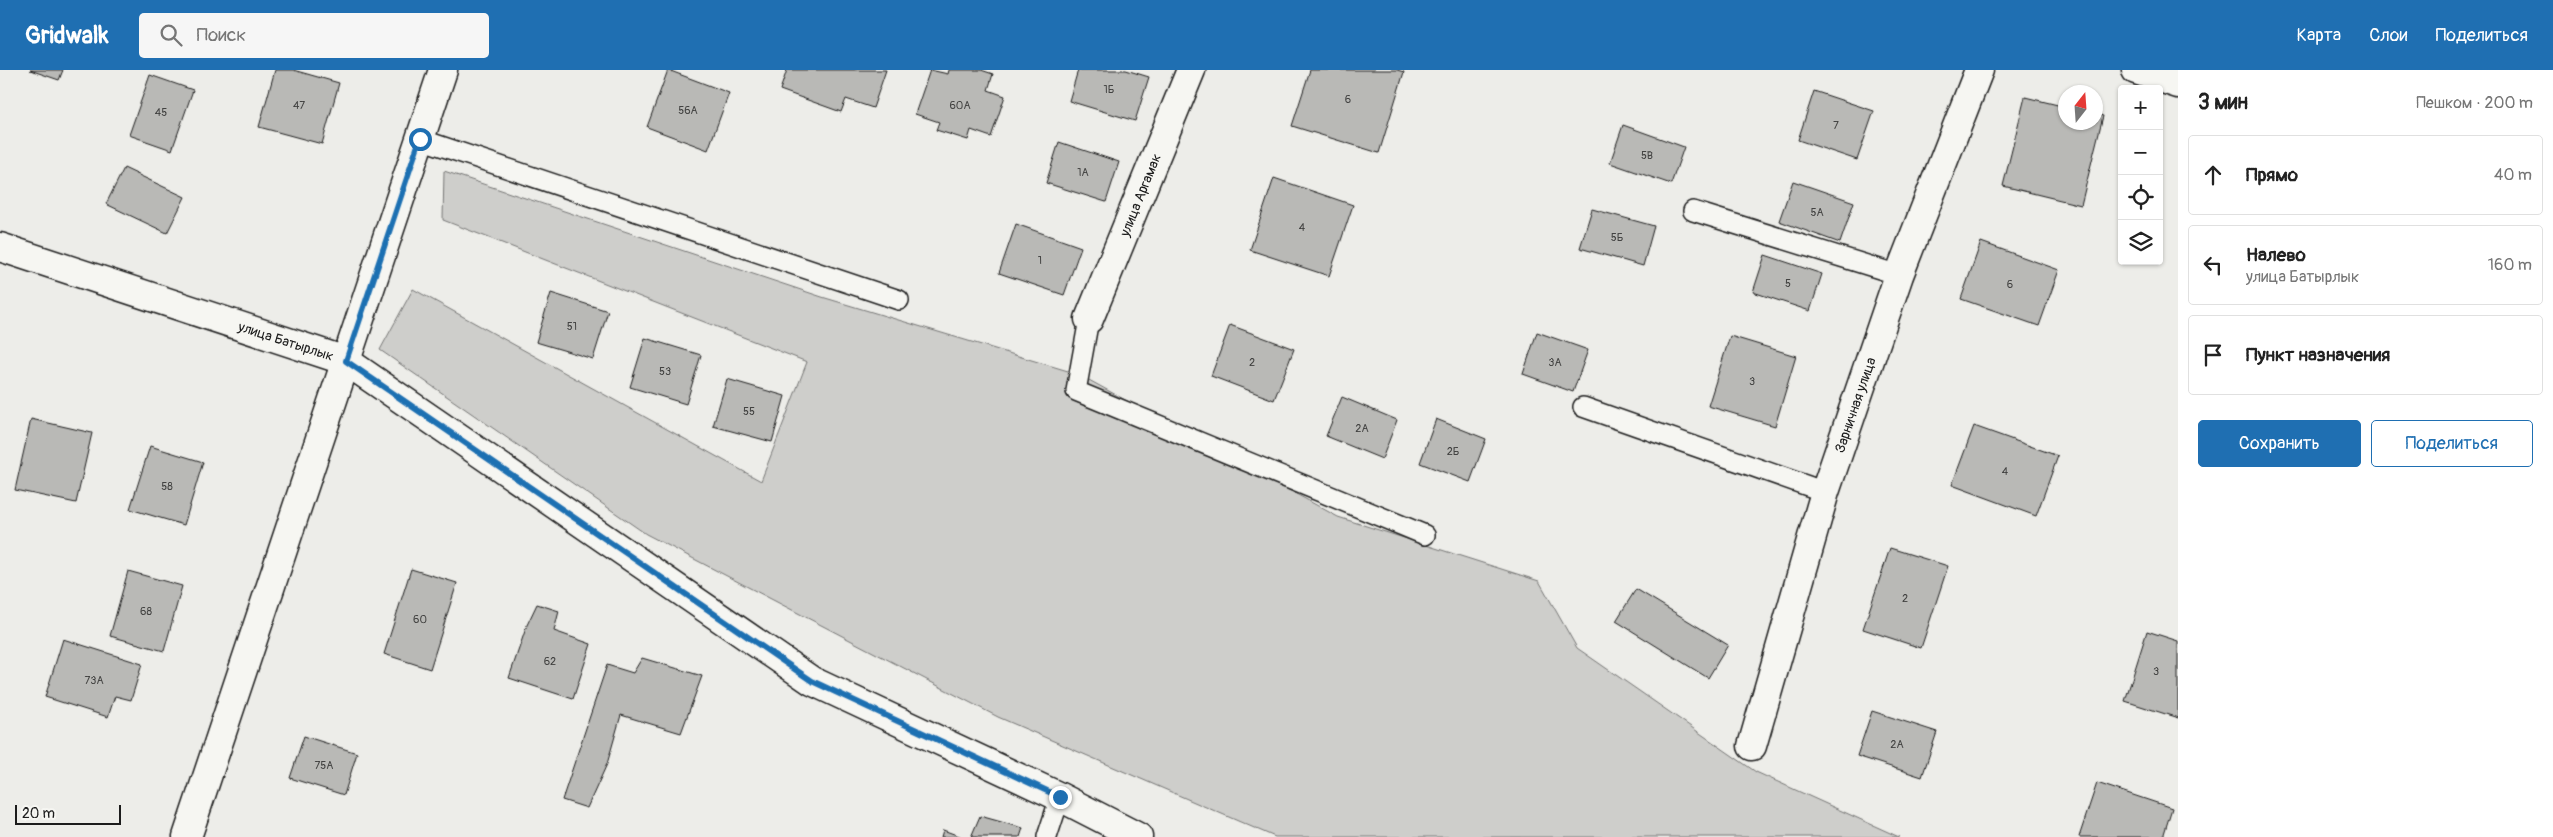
<!DOCTYPE html>
<html lang="ru">
<meta charset="utf-8">
<style>
:root{--surface:#fff;--page:#f6f6f6;--text:#222;--muted:#767676;--line:#e0e0e0;--accent:#1f6fb2}
body{margin:0;font-family:Pangolin,sans-serif;background:var(--page);color:var(--text)}
.controls{position:absolute;right:15px;top:15px;display:grid;overflow:hidden;border-radius:5px;box-shadow:0 1px 4px #0004}
.controls button{width:45px;height:45px;display:grid;place-items:center;padding:0;border:0;border-bottom:1px solid var(--line);background:var(--surface);color:var(--text);font:25px sans-serif}
.compass{position:absolute;left:2058px;top:15px;width:45px;height:45px;border-radius:50%;background:var(--surface);box-shadow:0 1px 4px #0004;rotate:17deg}
.scale{position:absolute;left:15px;bottom:12px;width:106px;box-sizing:border-box;padding-left:5px;border:2px solid #1c1c1c;border-top:0;font-size:14px;line-height:18px;white-space:nowrap;color:#1c1c1c;-webkit-text-stroke:4px #f6f6f2;paint-order:stroke}
.stop{position:absolute;width:15px;height:15px;margin:-11px;border:4px solid #1f6fb2;border-radius:50%;background:#fff}
.stop.end{background:#1f6fb2;border-color:#fff;box-shadow:0 1px 5px #0008}
.list{margin:0;padding:0;list-style:none}
h2{display:flex;justify-content:space-between;align-items:center;height:65px;margin:0;padding:0 20px;font-size:21px}
h2 small{font-size:16px;font-weight:400;color:var(--muted)}
.list li{display:grid;grid-template-columns:32px 1fr auto;gap:15px;align-items:center;box-sizing:border-box;height:80px;margin:0 10px 10px;padding:0 10px;border:1px solid var(--line);border-radius:5px}
.list b{display:block;font-size:19px;white-space:nowrap}
.list p{margin:0;font-size:16px;white-space:nowrap;color:var(--muted)}
.list em{font-size:16px;font-style:normal;color:var(--muted)}
.actions{display:flex;gap:10px;padding:15px 20px}
.actions a{flex:1;padding:11px 0;border:1px solid var(--accent);border-radius:5px;text-align:center;font-size:18px;color:var(--accent)}
.actions .main{background:var(--accent);color:#fff}
.icon{flex:none;width:28px;height:28px;fill:none;stroke:currentColor;stroke-width:2;stroke-linecap:round;stroke-linejoin:round}
.map{position:relative;flex:none;width:2178px;height:767px;overflow:hidden}
header{display:flex;align-items:center;gap:30px;box-sizing:border-box;height:70px;padding:0 25px;background:var(--accent);color:#fff}
header strong{font-size:24px}
nav{display:flex;gap:28px;margin-inline-start:auto;font-size:18px}
.search{width:350px;height:45px;background:var(--page);display:flex;align-items:center;gap:12px;box-sizing:border-box;padding:0 18px;border-radius:5px;color:var(--muted);font-size:19px}
main{display:flex}
aside{flex:1;background:var(--surface)}
.map>svg:first-child{display:block}
.green{fill:#cececb;stroke:#757574}
.building{fill:#b9b9b6;stroke:#1c1c1c}
.lines{fill:none;stroke-linecap:round;stroke-linejoin:round}
.service-casing{stroke:#1c1c1c;stroke-width:22}
.minor-casing{stroke:#1c1c1c;stroke-width:31}
.service{stroke:#f6f6f2;stroke-width:19}
.minor{stroke:#f6f6f2;stroke-width:28}
.route{stroke:#1f6fb2;stroke-width:6}
.labels{text-anchor:middle;stroke-width:4.5;stroke-linejoin:round;paint-order:stroke}
.number-label{font-size:11px;fill:#434342}
.street-label{font-size:14px;fill:#1c1c1c;stroke:#f6f6f2}
</style>
<header>
<strong>Gridwalk</strong>
<div class="search"><svg class="icon" aria-label="search" viewBox="0 0 24 24"><circle cx="10" cy="10" r="6"/><path d="M15 15l6 6"/></svg>Поиск</div>
<nav><a>Карта</a><a>Слои</a><a>Поделиться</a></nav>
</header>
<main>
<div class="map">
<svg width="2178" height="767" viewBox="0 0 2178 767">
<rect width="100%" height="100%" fill="#edede9"/>
<filter id="ink" filterUnits="userSpaceOnUse"><feTurbulence type="fractalNoise" baseFrequency=".02" numOctaves="2"/><feDisplacementMap in="SourceGraphic" scale="10" xChannelSelector="R" yChannelSelector="G"/><feConvolveMatrix kernelMatrix="1 2 1 2 8 2 1 2 1" color-interpolation-filters="sRGB"/></filter>
<g filter="url(#ink)">
<polygon class="green" points="444,101 822,227 1078,304 1338,447 1539,511 1577,578 1756,702 1899,767 1275,767 998,647 646,464 380,280 413,219 761,411 807,292 443,150"/>
<g class="building">
<polygon points="30,0 63,0 59,10"/>
<polygon points="275,0 293,0 339,13 322,74 259,57"/>
<polygon points="668,0 729,23 708,80 647,57"/>
<polygon points="787,0 886,0 873,38 846,29 841,42 780,20"/>
<polygon points="930,0 948,4 949,0 981,0 993,4 988,20 1005,26 991,67 971,60 968,70 936,60 939,52 915,44"/>
<polygon points="1078,0 1126,0 1149,7 1135,51 1069,31"/>
<polygon points="1310,0 1397,0 1404,2 1379,83 1292,56"/>
<polygon points="150,5 193,20 172,80 129,65"/>
<polygon points="1814,21 1874,41 1857,90 1798,70"/>
<polygon points="2025,27 2066,37 2066,52 2096,52 2096,44 2103,46 2081,135 2003,116"/>
<polygon points="1623,55 1684,77 1671,114 1610,93"/>
<polygon points="1059,72 1119,92 1106,132 1046,113"/>
<polygon points="124,98 185,127 167,163 106,134"/>
<polygon points="1274,108 1353,135 1329,206 1250,180"/>
<polygon points="1793,111 1854,132 1840,173 1779,151"/>
<polygon points="1592,139 1654,156 1643,196 1580,178"/>
<polygon points="1016,154 1081,177 1064,225 999,203"/>
<polygon points="1981,172 2059,200 2039,256 1961,229"/>
<polygon points="1765,185 1822,204 1810,241 1753,222"/>
<polygon points="551,223 608,241 593,289 536,272"/>
<polygon points="1230,255 1294,279 1274,330 1211,306"/>
<polygon points="1537,262 1588,280 1573,322 1523,304"/>
<polygon points="1730,266 1796,286 1775,356 1708,336"/>
<polygon points="645,268 701,285 686,334 630,317"/>
<polygon points="727,309 785,326 772,372 713,356"/>
<polygon points="1342,327 1397,350 1382,389 1326,366"/>
<polygon points="31,349 92,363 76,433 15,420"/>
<polygon points="1436,349 1486,369 1470,412 1420,393"/>
<polygon points="1974,356 2058,386 2036,446 1952,415"/>
<polygon points="150,376 203,392 184,455 130,439"/>
<polygon points="1890,478 1948,496 1921,578 1863,559"/>
<polygon points="411,499 457,513 430,599 384,584"/>
<polygon points="128,501 182,516 164,581 110,566"/>
<polygon points="1636,519 1728,575 1708,608 1616,551"/>
<polygon points="537,534 559,541 554,561 591,574 573,629 509,608 527,555"/>
<polygon points="2147,561 2178,571 2178,648 2125,631"/>
<polygon points="63,569 142,594 131,630 115,626 108,647 45,627"/>
<polygon points="642,588 702,606 681,663 621,645 607,694 587,738 562,730 607,595 633,603"/>
<polygon points="1872,641 1937,662 1922,707 1857,686"/>
<polygon points="304,666 357,683 344,725 290,708"/>
<polygon points="2097,713 2172,738 2163,767 2079,767"/>
<polygon points="980,746 1023,758 1020,767 971,767"/>
<polygon points="943,760 962,767 941,767"/>
</g>
<g class="lines">
<defs>
<g id="service">
<polyline points="420,69 899,230"/>
<polyline points="1693,141 1899,205"/>
<polyline points="1089,249 1076,321 1425,465"/>
<polyline points="1583,337 1825,422"/>
<polyline points="1047,767 1060,727"/>
</g>
<g id="minor">
<polyline points="2136,0 2178,14"/>
<polyline points="0,177 346,291 812,611 1060,727 1138,767"/>
<polyline points="1089,249 1191,0"/>
<polyline points="1752,676 1825,422 1899,205 1979,0"/>
<polyline points="187,767 443,0"/>
</g>
</defs>
<use href="#service" class="service-casing"/>
<use href="#minor" class="minor-casing"/>
<use href="#service" class="service"/>
<use href="#minor" class="minor"/>
</g>
</g>
<g class="lines" filter="url(#ink)">
<polyline class="route" points="420,69 346,291 812,611 1060,727"/>
</g>
<g class="labels">
<g class="number-label">
<text x="1109" y="23">1Б</text>
<text x="1348" y="33">6</text>
<text x="299" y="39">47</text>
<text x="960" y="39">60А</text>
<text x="688" y="44">56А</text>
<text x="161" y="46">45</text>
<text x="1836" y="59">7</text>
<text x="1647" y="89">5В</text>
<text x="1083" y="106">1А</text>
<text x="1817" y="146">5А</text>
<text x="1302" y="161">4</text>
<text x="1617" y="171">5Б</text>
<text x="1040" y="194">1</text>
<text x="1788" y="217">5</text>
<text x="2010" y="218">6</text>
<text x="572" y="260">51</text>
<text x="1252" y="296">2</text>
<text x="1555" y="296">3А</text>
<text x="665" y="305">53</text>
<text x="1752" y="315">3</text>
<text x="749" y="345">55</text>
<text x="1362" y="362">2А</text>
<text x="1453" y="385">2Б</text>
<text x="2005" y="405">4</text>
<text x="167" y="420">58</text>
<text x="1905" y="532">2</text>
<text x="146" y="545">68</text>
<text x="420" y="553">60</text>
<text x="550" y="595">62</text>
<text x="2156" y="605">3</text>
<text x="94" y="614">73А</text>
<text x="1897" y="678">2А</text>
<text x="324" y="699">75А</text>
</g>
<g class="street-label">
<text transform="translate(1140 125) rotate(-68)" y="5">улица Аргамак</text>
<text transform="translate(286 271) rotate(18)" y="5">улица Батырлык</text>
<text transform="translate(1855 335) rotate(-71)" y="5">Зарничная улица</text>
</g>
</g>
</svg>
<div class="controls">
<button>+</button>
<button>−</button>
<button><svg class="icon" aria-label="locate" viewBox="0 0 24 24"><circle cx="12" cy="12" r="6"/><path d="M12 2v4M12 18v4M2 12h4M18 12h4"/></svg></button>
<button><svg class="icon" aria-label="layers" viewBox="0 0 24 24"><path d="M12 4l9 5-9 5-9-5zM3 14l9 5 9-5"/></svg></button>
</div>
<svg class="compass" viewBox="-18 -18 36 36"><path d="M0-13l5 13h-10z" fill="#e53935"/><path d="M0 13l5-13h-10z" fill="#767676"/></svg>
<div class="scale">20 m</div>
<div class="stop" style="left:420px;top:69px"></div>
<div class="stop end" style="left:1060px;top:727px"></div>
</div>
<aside>
<h2>3 мин<small>Пешком · 200 m</small></h2>
<ul class="list">
<li><svg class="icon" aria-label="ahead" viewBox="0 0 24 24"><path d="M12 20V5M6 11l6-6 6 6"/></svg><div><b>Прямо</b></div><em>40 m</em></li>
<li><svg class="icon" aria-label="left" viewBox="0 0 24 24"><path d="M17 20v-9H6M10 6l-5 5 5 5"/></svg><div><b>Налево</b><p>улица Батырлык</p></div><em>160 m</em></li>
<li><svg class="icon" aria-label="arrive" viewBox="0 0 24 24"><path d="M6 21V4h12l-3 4 3 4H6"/></svg><div><b>Пункт назначения</b></div></li>
</ul>
<div class="actions"><a class="main">Сохранить</a><a>Поделиться</a></div>
</aside>
</main>
